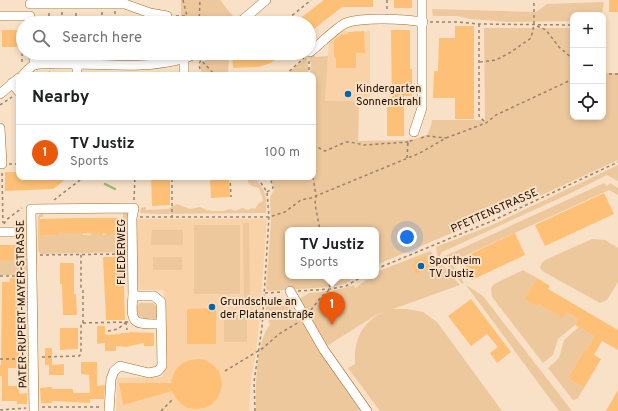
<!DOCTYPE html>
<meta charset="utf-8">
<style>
:root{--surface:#fff;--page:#f6f6f6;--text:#202124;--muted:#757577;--line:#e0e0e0;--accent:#ea580c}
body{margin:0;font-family:Overpass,sans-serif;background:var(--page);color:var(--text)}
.controls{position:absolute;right:12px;top:12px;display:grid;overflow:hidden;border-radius:8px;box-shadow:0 2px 6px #0003}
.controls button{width:36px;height:36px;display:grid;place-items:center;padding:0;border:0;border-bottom:1px solid var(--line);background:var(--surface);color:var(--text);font:20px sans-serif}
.you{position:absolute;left:407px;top:237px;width:14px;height:14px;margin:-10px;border:3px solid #fff;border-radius:50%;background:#1a73e8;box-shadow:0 0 0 6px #1a73e833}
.badge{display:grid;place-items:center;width:26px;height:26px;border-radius:50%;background:var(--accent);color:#fff;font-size:13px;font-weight:700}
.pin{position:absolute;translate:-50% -33px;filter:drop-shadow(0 1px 2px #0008)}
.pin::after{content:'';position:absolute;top:21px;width:14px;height:12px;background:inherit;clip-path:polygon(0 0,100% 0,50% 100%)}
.popup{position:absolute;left:285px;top:227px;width:94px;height:52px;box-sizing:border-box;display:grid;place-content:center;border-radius:8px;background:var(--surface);filter:drop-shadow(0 1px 3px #0005);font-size:13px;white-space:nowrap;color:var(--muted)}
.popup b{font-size:15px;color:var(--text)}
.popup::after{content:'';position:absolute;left:50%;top:100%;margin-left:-8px;border:8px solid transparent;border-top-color:var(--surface)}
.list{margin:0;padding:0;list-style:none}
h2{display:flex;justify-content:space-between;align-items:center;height:52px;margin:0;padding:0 16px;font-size:17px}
h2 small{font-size:13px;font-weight:400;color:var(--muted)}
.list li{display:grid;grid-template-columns:26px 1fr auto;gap:12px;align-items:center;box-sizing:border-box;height:56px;padding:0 16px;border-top:1px solid var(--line)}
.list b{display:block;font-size:15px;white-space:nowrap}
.list p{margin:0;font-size:13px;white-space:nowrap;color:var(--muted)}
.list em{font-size:13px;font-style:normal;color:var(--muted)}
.icon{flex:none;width:22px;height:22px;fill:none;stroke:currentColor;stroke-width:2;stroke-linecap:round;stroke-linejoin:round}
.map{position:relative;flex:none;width:618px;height:411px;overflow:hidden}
.search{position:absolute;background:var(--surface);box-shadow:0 2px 6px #0003;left:16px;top:16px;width:300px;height:44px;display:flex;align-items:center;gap:10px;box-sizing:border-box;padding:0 14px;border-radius:22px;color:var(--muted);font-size:15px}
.panel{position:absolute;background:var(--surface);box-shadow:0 2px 6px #0003;left:16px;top:72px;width:300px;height:108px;border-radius:8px}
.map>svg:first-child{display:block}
.built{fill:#f9d3a7}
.green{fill:#edc89d}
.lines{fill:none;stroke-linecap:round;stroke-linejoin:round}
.stream{stroke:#95bd6d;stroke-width:2.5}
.building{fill:#fec076}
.minor-casing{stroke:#a36e25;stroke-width:10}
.path{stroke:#96826e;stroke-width:1.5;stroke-dasharray:3 3;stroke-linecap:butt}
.minor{stroke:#fff;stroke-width:9}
.poi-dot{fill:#0166b2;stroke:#f8e1c6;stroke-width:1.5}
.labels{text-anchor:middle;stroke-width:4;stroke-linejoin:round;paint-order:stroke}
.poi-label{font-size:11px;fill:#1c0c00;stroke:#f8e1c6;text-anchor:start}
.street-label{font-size:11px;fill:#1c0c00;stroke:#f8e1c6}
</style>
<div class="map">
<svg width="618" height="411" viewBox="0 0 618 411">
<rect width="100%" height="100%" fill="#f8e1c6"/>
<g class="built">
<polygon points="341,29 348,32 370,31 370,101 359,101 358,141 325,101 329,40"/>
<polygon points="136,219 267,219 259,325 256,352 251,379 249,411 116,411 117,378 163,377 164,290 136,290"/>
</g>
<g class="green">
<polygon points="181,0 220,0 235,19 229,23 182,23 181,14"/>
<polygon points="604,2 602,15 573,15 573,21 509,22 471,19 457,16 433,16 432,9 536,12 547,4"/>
<polygon points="484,28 573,28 573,117 603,117 603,73 618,73 618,160 544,194 376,265 376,230 288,230 288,276 356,276 345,284 330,287 268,291 266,288 271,222 270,197 274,190 271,177 313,177 313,75 310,75 311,64 308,55 311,53 316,57 328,56 325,101 359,101 358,141 412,140 427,135 431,126 432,120 485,120"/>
<polygon points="216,53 229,53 228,75 202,75 200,64"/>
<polygon points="307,56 309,75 286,75"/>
<polygon points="618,165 618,181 607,175 571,193 442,252 438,259 436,247 490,226"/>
<path d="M248,177h6c12,16 13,15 12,36l-109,1 -17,-1 1,-5 5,-1v3l22,-1 9,-5 13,5 10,-2 7,3 4,1h12l7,-2 5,2 7,-3 6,2 4,-2 3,1 3,-5 5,-3 -1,-5 -3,-8 -7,-2 -4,-3z"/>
<polygon points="604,183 607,186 610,183 618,188 618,195 609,190 451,262 464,283 462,284 444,261 446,260 445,256"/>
<polygon points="123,210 126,210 129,213 129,249 126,252 41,254 38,251 38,216 43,211 43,217 40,217 41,236 58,235 58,233 83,233 83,235 91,235 91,233 103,232 103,235 107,234 107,233 116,233 116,236 119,236 120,240 126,239 125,219 123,218"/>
<polygon points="243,223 249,223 250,299 244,299"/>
<rect x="194" y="225" width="46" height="69"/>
<polygon points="152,230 183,230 183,245 151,245"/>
<polygon points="18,239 22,239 26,243 27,273 24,275 0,275 0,261 14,259 14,261 18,261 18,259 23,259 23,245 18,245"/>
<polygon points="592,239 605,240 618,248 618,282 607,300 600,303 544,272 540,268 541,264 545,260"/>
<path d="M430,251l30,34 -67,24h14l16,3 14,10 65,89h-122l-32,-43 7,-4c-1,-21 4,-36 21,-48 3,-2 7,-3 8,-4l-8,3 -57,36 2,3 1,-1 40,56 -4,2h-102c-1,-21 0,-71 14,-86 -3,-9 -8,-21 -1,-28l14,1 22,26 -7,-24 11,-7 23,-2 22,-6 1,3 17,-12h4v-3l3,-2z"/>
<rect x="153" y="257" width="29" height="13"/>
<polygon points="523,270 537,278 524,299 537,307 539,304 566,312 578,319 575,325 558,339 553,355 543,363 492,297 491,288 494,284"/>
<polygon points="466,285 483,296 572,411 559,411"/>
<polygon points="140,303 153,303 158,308 158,316 153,321 140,321 135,316 135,308"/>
<rect x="224" y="310" width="23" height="32"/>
<polygon points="579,327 594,336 586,351 584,350 568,378 584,388 577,399 573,400 548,368 559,358 564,340"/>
</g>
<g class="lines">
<polyline class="stream" points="105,184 115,189"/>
</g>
<g class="building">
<polygon points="324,0 373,0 373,7 342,7 309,33 309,23 294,23"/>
<rect x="394" y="0" width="18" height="8"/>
<rect x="609" y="0" width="9" height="12"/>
<polygon points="134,17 144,17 169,22 169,23 134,23"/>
<polygon points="455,26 474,26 474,119 455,119 455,98 433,98 434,71 438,71 439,38 455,38"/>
<rect x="2" y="30" width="16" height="17"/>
<polygon points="391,30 410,30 410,69 412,69 412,96 404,96 404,136 387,136 387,107 392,107"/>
<polygon points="364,31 365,53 356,53 356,68 336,68 336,58 334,58 334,40 341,35 348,34 348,32"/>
<polygon points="232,53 283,53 271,63 259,67 233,68"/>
<polygon points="5,172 19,172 19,177 69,177 53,189 5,191"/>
<polygon points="151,177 170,177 170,205 152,206"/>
<polygon points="210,177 229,177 230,197 211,198"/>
<polygon points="604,193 614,214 545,246 535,225"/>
<polygon points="77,218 125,218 126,240 120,240 116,234 58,233 58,235 40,236 40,219"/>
<polygon points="515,233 525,255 472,280 462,258"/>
<polygon points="0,245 23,245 23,259 0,261"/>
<polygon points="425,256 429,269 415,274 412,264 415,263 414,260"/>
<polygon points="103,257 123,257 125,320 106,320"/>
<polygon points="60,263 74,263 74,294 76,294 77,315 63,315 62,284 60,284"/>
<polygon points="18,277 19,360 21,360 21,368 8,368 8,386 19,386 19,394 27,393 27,404 17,404 17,401 2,401 2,376 0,376 0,365 1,365 2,282 10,282 10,278"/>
<polygon points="537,278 550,286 548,289 618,330 618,350 602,341 594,355 601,359 584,388 568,378 584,350 586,351 594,336 575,325 578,319 566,312 563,318 539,304 537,307 524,299"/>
<polygon points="471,299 511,352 497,363 490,353 498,347 487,334 471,346 448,316"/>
<polygon points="216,308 216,344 187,344 187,309"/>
<polygon points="97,326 105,326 105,335 121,334 121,333 129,333 129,332 154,333 154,346 144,346 144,343 126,347 116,346 116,351 105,351 105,343 97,344"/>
<polygon points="60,328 78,328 78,349 60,350"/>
<polygon points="45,348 52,348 52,365 64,364 64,375 49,375 49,365 45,365"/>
<polygon points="198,359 205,360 212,364 218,370 221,377 222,385 220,393 217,399 211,405 204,408 196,409 188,408 181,404 176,398 172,391 123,405 119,383 171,383 173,375 177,368 183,363 190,360"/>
<polygon points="81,362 97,362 97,386 105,385 104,399 90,399 90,403 52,401 52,403 41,403 40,388 52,387 52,389 73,389 73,393 90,393 89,375 81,374"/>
<polygon points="618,390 618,411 606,411"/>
</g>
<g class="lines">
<defs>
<g id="minor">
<polyline points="30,4 125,4 150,13 167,16"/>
<polyline points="0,16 30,16"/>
<polyline points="239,23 266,0"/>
<path d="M310,52c8,-6 28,-26 36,-29 17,-6 59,-4 77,-1"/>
<polyline points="33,53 35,65"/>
<polyline points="77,64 77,75"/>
<path d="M23,75c3,-3 7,-8 11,-10 6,-2 24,-1 31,-1 43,-1 92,8 133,-11"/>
<polyline points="184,75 184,59"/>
<polyline points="12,83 19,92"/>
<polyline points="0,94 19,78"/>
<polyline points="0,128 2,164"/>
<polyline points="414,132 422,108 422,0"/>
<polyline points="0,232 17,232"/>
<polyline points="290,291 324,350 367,411"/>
<path d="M133,296c-3,29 1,28 28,28"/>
<polyline points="34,411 31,209 134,208 132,218 133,296 154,296 161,302 162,366 158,371 149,373 120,366 114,371 111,379 109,411"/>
</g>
</defs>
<use href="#minor" class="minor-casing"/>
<g class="path">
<polyline points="183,0 187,16"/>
<polyline points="387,0 387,10"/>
<polyline points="115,11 115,17"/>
<polyline points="62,12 62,20"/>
<polyline points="102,12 102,18"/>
<polyline points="49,13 49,23"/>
<polyline points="76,13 76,19"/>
<polyline points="176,16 187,16 188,23"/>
<polyline points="178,22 178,16"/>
<polyline points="430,22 457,22 479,24 572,25"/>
<polyline points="199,23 200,0"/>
<polyline points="283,23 311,0"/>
<polyline points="479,24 479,116 486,123"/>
<polyline points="537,26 546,30 559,47 573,59"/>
<polyline points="309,61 309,75"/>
<polyline points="22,62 23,24"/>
<polyline points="480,62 496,60 511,52 531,38 534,25 534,0"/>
<polyline points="603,74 618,74"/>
<polyline points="44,75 50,72"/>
<polyline points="160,75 171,75"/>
<polyline points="201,75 199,64 201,60 215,75"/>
<polyline points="285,75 304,58"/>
<polyline points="0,105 12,97"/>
<polyline points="421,138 427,136 446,138"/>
<polyline points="313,145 325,151 346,142 350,142 364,145 408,142 410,139"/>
<polyline points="407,158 408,142 413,140"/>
<polyline points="9,164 19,164"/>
<polyline points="2,173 3,223"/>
<polyline points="230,177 231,197"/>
<polyline points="313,177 316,196 315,204 320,230"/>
<polyline points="172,179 172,217"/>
<polyline points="267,192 273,188 270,177"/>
<polyline points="54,200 84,177"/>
<polyline points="134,200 135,177"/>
<polyline points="140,217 269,217 285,212 301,200 311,198 420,153 446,138 486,123 496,115 573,79"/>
<polyline points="4,224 6,220 22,208"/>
<polyline points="40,255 124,254"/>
<polyline points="376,269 492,221 618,162"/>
<polyline points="0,276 24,276"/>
<polyline points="298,291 330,289 346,286 363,276"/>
<polyline points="265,293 283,292"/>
<polyline points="311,310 321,297 330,289 328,276"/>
<polyline points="126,322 127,330"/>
<polyline points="83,323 128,322"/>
<polyline points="108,331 118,329 126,322"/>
<polyline points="42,357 79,356 81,354 81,324 83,323 83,291 81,288 81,254"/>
<polyline points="0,359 26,359"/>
<polyline points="225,371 263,348 279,334 299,322"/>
<polyline points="42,407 98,407 102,408"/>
<polyline points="0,410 26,408"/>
<polyline points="161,411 173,399"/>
<polyline points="255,411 254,382 262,327 269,217 267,192 257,177"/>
</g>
<use href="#minor" class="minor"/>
</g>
<g class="poi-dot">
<circle cx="348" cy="94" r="4"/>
<circle cx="421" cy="266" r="4"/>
<circle cx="212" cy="307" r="4"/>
</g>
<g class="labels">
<g class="poi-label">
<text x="356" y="92">Kindergarten<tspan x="356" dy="13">Sonnenstrahl</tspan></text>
<text x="429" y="264">Sportheim<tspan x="429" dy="13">TV Justiz</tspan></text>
<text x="220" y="305">Grundschule an<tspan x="220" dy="13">der Platanenstraße</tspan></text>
</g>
<g class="street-label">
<text transform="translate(494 210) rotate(-24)" y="4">PFETTENSTRASSE</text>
<text transform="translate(121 252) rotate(-90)" y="4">FLIEDERWEG</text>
<text transform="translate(21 304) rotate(-91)" y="4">PATER-RUPERT-MAYER-STRASSE</text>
</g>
</g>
</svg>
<div class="controls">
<button>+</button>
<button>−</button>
<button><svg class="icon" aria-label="locate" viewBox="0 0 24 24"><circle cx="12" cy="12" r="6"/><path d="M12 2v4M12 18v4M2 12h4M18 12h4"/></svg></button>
</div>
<div class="you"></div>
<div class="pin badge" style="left:332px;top:325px">1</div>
<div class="popup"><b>TV Justiz</b>Sports</div>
<div class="search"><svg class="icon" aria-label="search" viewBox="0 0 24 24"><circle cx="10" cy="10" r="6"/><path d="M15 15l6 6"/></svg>Search here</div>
<section class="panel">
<h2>Nearby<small></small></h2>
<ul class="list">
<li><span class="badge">1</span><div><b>TV Justiz</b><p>Sports</p></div><em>100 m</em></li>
</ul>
</section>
</div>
